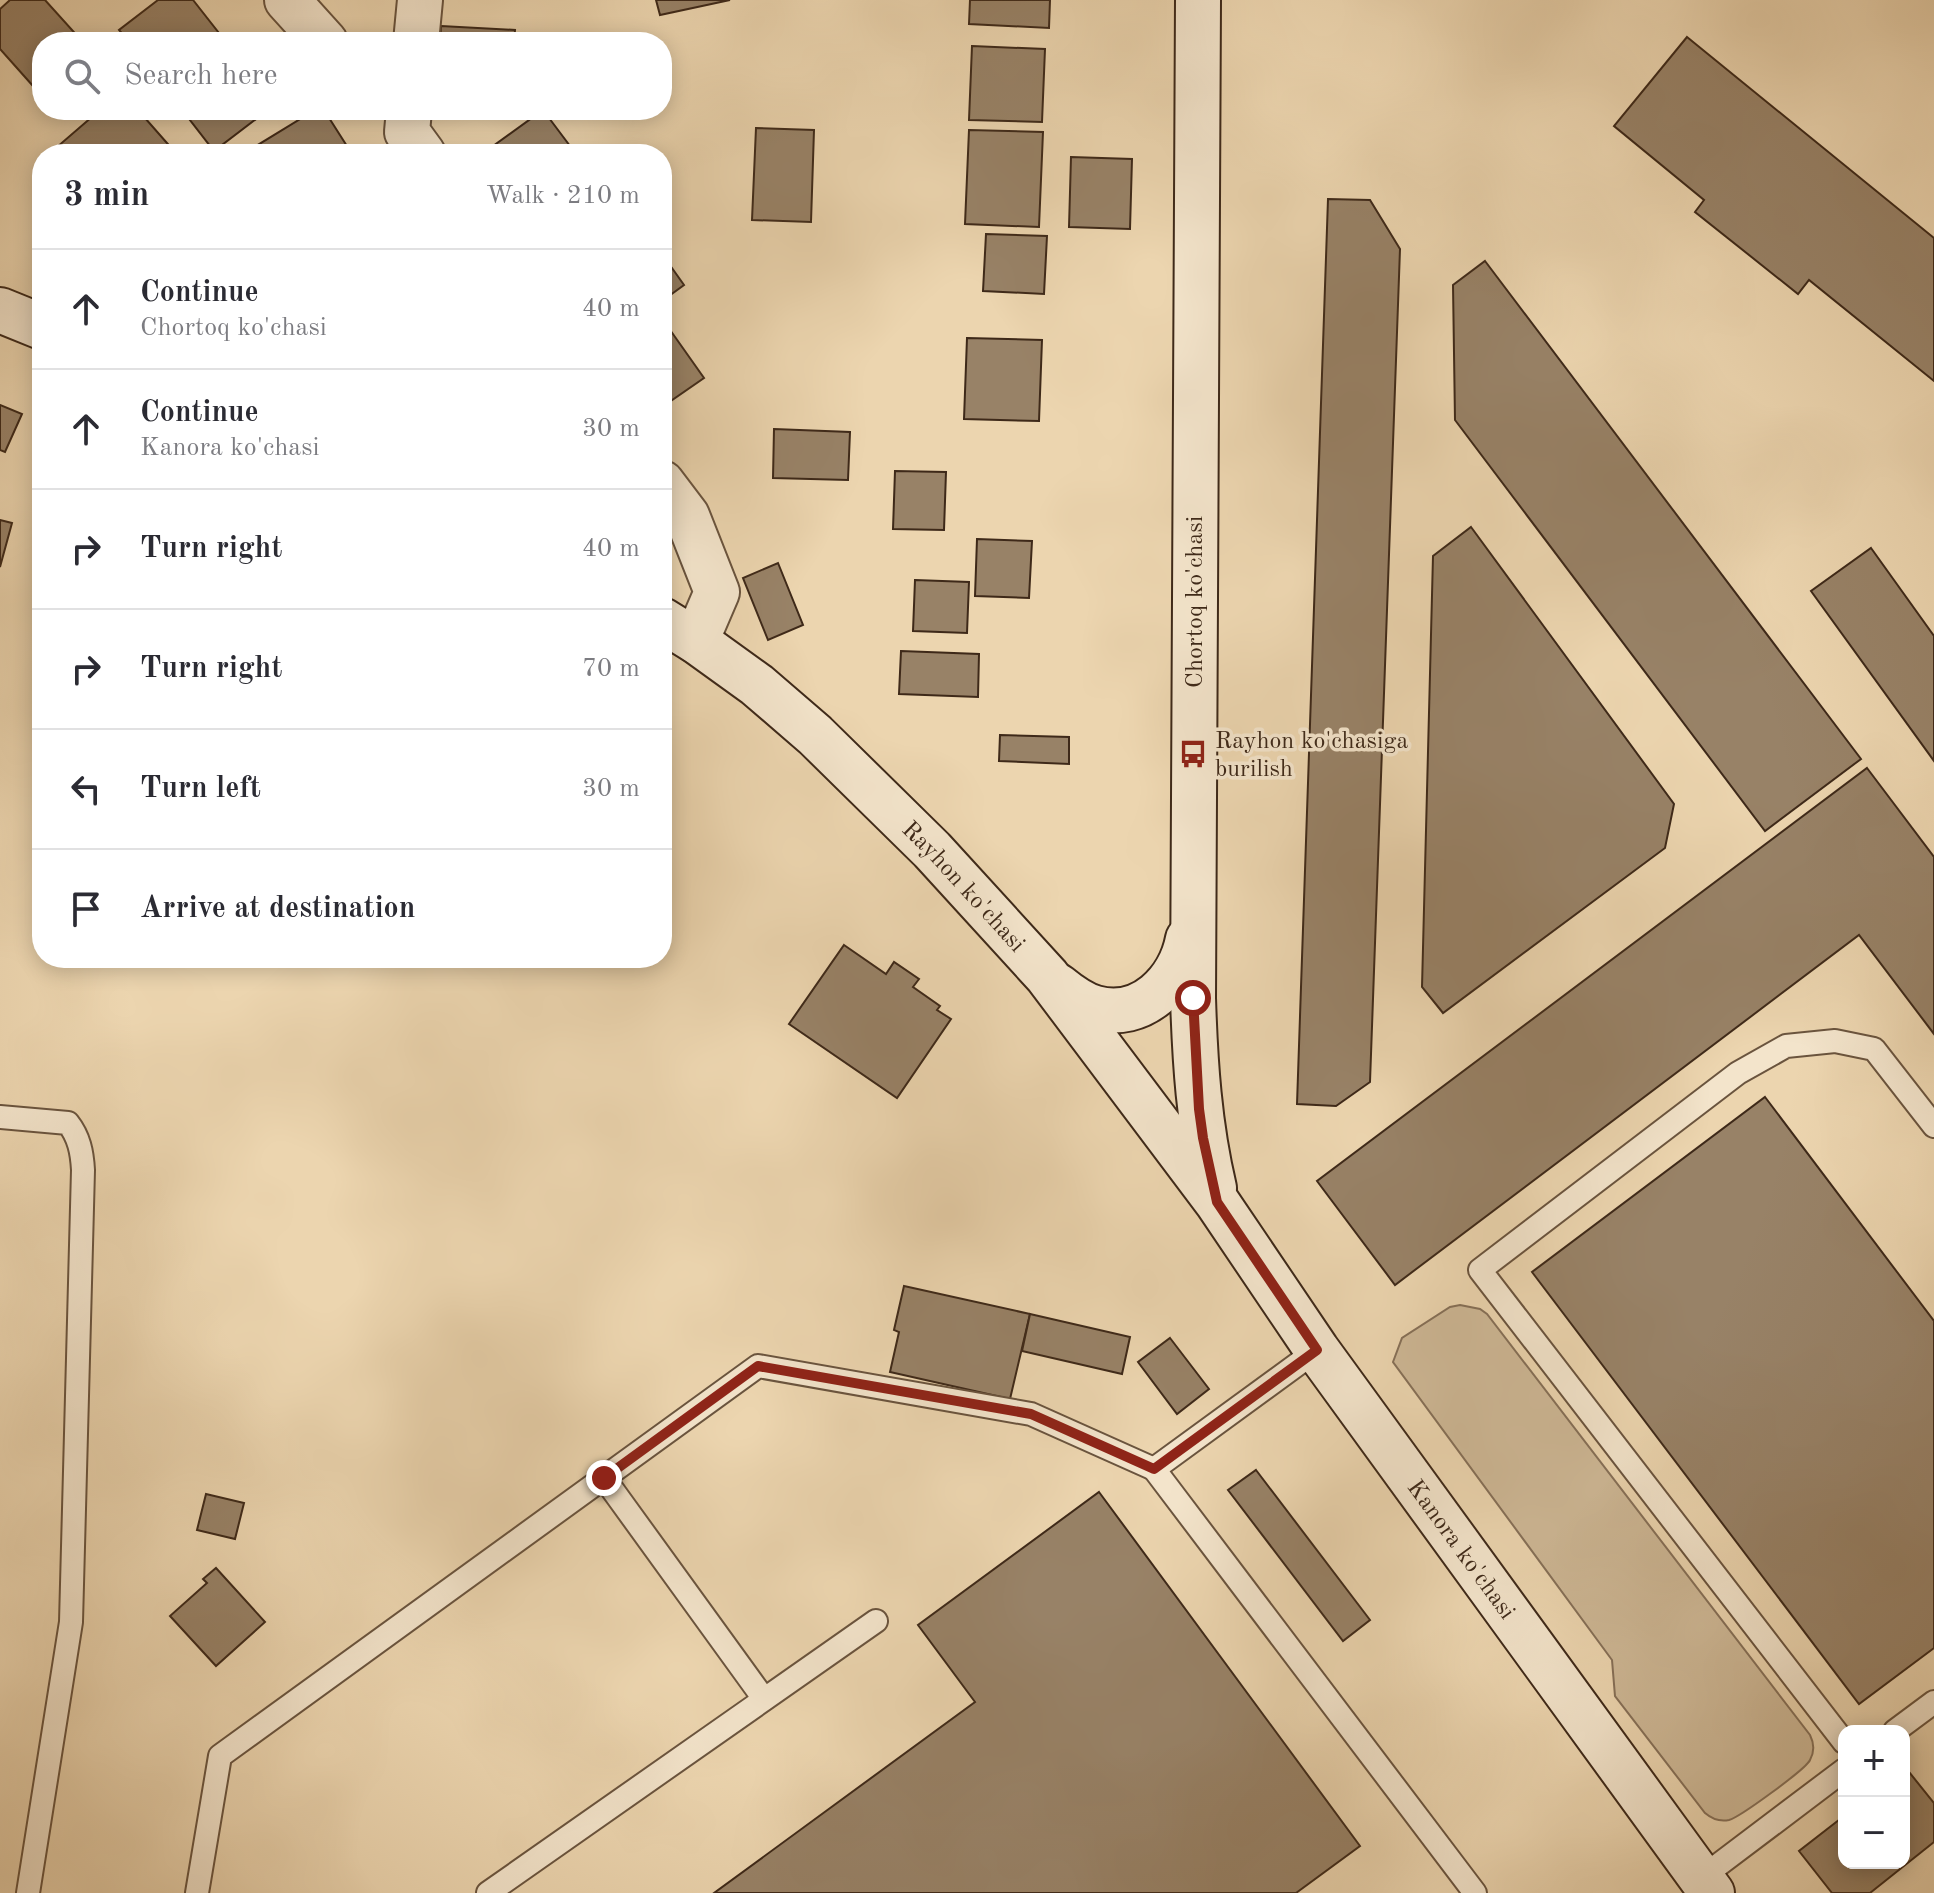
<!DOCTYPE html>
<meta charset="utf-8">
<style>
:root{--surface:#fff;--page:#f2f2f3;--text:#2b2b33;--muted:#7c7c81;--line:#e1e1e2}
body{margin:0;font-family:"Old Standard TT",serif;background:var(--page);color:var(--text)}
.controls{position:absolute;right:24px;bottom:24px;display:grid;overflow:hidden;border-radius:16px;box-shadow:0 4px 20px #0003}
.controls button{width:72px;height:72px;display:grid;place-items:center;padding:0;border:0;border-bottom:2px solid var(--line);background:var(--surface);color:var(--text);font:40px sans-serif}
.stop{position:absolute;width:24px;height:24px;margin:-18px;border:6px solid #8f2418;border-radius:50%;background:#fff}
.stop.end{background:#8f2418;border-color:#fff;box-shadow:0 2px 8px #0008}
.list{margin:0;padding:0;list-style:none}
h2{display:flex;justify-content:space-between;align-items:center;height:104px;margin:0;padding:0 32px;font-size:34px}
h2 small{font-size:26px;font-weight:400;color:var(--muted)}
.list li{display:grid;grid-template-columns:52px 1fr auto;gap:24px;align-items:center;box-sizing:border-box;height:120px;padding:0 32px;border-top:2px solid var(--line)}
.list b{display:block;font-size:30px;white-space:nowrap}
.list p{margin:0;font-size:26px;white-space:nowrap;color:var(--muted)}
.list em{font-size:26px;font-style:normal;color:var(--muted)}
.icon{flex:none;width:44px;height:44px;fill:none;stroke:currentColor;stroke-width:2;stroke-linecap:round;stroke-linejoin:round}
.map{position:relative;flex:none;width:1934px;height:1893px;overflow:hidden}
.search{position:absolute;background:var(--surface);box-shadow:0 4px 20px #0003;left:32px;top:32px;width:640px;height:88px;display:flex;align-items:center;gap:20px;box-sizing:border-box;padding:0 28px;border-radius:32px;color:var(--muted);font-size:30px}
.panel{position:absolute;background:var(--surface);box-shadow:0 4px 20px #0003;left:32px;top:144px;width:640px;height:824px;border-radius:32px}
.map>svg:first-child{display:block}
.green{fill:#ceb896;stroke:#867058;stroke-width:2}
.building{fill:#988267;stroke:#3e2919;stroke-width:2}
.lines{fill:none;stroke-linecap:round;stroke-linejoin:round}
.lane-casing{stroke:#6a543e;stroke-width:26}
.street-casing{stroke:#6a543e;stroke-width:48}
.secondary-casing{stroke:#3e2919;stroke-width:48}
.lane{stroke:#f3e4cb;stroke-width:22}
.street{stroke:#f3e4cb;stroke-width:44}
.secondary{stroke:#f3e4cb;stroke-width:44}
.route{stroke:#8f2418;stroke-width:10}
.labels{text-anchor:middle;stroke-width:7;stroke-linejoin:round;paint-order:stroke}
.street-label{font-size:24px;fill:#3e2919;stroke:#f3e4cb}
.poi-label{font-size:24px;fill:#3e2919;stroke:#f3e4cb;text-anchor:start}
</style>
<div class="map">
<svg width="1934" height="1893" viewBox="0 0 1934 1893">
<rect width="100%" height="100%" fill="#ecd5af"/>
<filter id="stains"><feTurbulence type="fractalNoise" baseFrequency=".0025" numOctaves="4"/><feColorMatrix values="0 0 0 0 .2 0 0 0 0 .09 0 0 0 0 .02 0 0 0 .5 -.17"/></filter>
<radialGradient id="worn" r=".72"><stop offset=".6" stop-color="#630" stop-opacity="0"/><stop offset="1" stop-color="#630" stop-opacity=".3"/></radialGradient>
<path class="green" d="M1460,1305l20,4 7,5 323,421c4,8 5,16 0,25 -4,9 -70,57 -81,60 -10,2 -17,-1 -24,-7l-90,-117 -3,-36 -219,-298 9,-24 48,-31z"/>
<g class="building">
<polygon points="10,0 45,0 82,41 42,42 42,78 33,86 0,49 0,9"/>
<polygon points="158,0 193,0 226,42 129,42 119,30"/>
<polygon points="656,0 730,0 660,15"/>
<polygon points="970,0 1050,0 1049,28 969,24"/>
<polygon points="441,26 515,30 514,42 440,42"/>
<polygon points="1687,37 1934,238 1934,381 1809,280 1798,294 1695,212 1704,200 1614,126"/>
<polygon points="972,46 1045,49 1042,122 969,120"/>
<polygon points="100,110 138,110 174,151 171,154 63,154 57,147"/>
<polygon points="184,110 268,110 214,151 183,111"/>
<polygon points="315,110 324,110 352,154 243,154"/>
<polygon points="543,110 576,154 482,154"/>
<polygon points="756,128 814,130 811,222 752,220"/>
<polygon points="969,130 1043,132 1039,227 965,224"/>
<polygon points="1071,157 1132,159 1130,229 1069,227"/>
<polygon points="1328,199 1370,200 1400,249 1370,1082 1336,1106 1297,1104"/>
<polygon points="986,234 1047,236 1044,294 983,291"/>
<polygon points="662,254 684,285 662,301"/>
<polygon points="1485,261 1861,759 1765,831 1455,420 1453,285"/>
<polygon points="668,327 704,378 662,407 662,332"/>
<polygon points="967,338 1042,340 1039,421 964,419"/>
<polygon points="0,405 22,414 5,452 0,450"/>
<polygon points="774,429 850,432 848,480 773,478"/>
<polygon points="895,471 946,472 944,530 893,529"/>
<polygon points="0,520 12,523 0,567"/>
<polygon points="1471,527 1674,804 1665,848 1443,1013 1422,987 1433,556"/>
<polygon points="977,539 1032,541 1029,598 975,596"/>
<polygon points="1871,548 1934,636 1934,761 1811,591"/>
<polygon points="778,563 803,625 768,640 743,578"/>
<polygon points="915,580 969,582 967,633 913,631"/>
<polygon points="901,651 979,654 978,697 899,694"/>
<polygon points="1000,735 1069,737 1069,764 999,761"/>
<polygon points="1867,768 1934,857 1934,1034 1859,935 1395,1285 1317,1181"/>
<polygon points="844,945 886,974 894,962 919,979 913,987 940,1006 937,1010 951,1019 897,1098 789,1024"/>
<polygon points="1765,1097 1934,1321 1934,1648 1859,1704 1532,1272"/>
<polygon points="904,1286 1030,1314 1010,1399 890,1372 899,1332 894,1330"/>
<polygon points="1030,1314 1130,1337 1122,1374 1022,1351"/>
<polygon points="1170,1338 1209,1389 1177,1414 1138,1362"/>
<polygon points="1256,1470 1370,1620 1343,1641 1228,1490"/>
<polygon points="1099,1492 1360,1846 1296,1893 714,1893 975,1702 918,1625"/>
<polygon points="206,1494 244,1503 235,1539 197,1530"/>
<polygon points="216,1568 265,1622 216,1666 170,1616 207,1583 203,1579"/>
<polygon points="1905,1767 1934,1803 1934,1842 1870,1893 1832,1893 1799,1851 1844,1816 1844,1863 1904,1863 1904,1768"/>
</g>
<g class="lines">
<defs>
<g id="lane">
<path d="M0,1117l68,6c11,14 14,29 15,47l-12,452 -43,271"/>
<polyline points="1317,1350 1154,1469 1475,1893"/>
<polyline points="604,1478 764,1699"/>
<polyline points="1895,1731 1934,1702"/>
<polyline points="1844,1742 1480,1270 1738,1073 1786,1046 1835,1041 1874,1049 1934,1126"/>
<polyline points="1701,1878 1844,1770"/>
<polyline points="197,1893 220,1756 758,1366 1031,1414 1154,1469"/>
<polyline points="488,1893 876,1621"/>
</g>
<g id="street">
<polyline points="287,0 325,42"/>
<polyline points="416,42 420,0"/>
<polyline points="409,110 407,132 423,154"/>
<polyline points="662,483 687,516 717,592 696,641"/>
</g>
<g id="secondary">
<path d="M1198,0l-5,998c2,64 6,127 21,190"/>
<polyline points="0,310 42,327"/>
<path id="s1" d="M662,620l34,21 61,44 58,50 117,115 115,126 170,226 100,148 395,543"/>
<path d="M1058,986c11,9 23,18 37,22 47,13 85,-26 93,-69"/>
</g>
</defs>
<use href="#lane" class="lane-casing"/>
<use href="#street" class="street-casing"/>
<use href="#secondary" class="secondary-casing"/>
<use href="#lane" class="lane"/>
<use href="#street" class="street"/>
<use href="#secondary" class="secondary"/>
</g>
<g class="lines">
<polyline class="route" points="604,1478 758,1366 1031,1414 1154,1469 1317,1350 1217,1202 1203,1138 1199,1109 1193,998"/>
</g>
<defs>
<symbol id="bus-bare" viewBox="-9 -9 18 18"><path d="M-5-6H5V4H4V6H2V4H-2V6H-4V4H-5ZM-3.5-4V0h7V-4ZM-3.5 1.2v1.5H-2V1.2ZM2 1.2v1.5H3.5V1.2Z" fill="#8f2418" stroke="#f3e4cb" stroke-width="2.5" paint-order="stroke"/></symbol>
</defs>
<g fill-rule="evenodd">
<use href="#bus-bare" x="1173" y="734" width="40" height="40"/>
</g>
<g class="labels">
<g class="street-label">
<text transform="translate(1194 602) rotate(-90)" y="8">Chortoq ko'chasi</text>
<text dy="8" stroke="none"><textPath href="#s1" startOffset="404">Rayhon ko'chasi</textPath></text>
<text dy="8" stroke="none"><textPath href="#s1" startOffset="1234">Kanora ko'chasi</textPath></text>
</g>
<g class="poi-label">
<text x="1215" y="748">Rayhon ko'chasiga<tspan x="1215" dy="28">burilish</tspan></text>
</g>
</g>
<rect width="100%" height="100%" filter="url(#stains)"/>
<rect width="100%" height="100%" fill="url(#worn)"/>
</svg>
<div class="controls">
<button>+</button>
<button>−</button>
</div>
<div class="stop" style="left:1193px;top:998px"></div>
<div class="stop end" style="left:604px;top:1478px"></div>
<div class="search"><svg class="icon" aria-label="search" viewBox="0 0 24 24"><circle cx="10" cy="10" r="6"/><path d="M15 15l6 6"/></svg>Search here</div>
<section class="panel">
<h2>3 min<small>Walk · 210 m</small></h2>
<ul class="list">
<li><svg class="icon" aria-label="ahead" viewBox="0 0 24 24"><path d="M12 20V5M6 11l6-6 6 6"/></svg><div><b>Continue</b><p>Chortoq ko'chasi</p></div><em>40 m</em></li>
<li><svg class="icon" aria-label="ahead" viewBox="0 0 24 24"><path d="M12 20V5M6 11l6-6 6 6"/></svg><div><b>Continue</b><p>Kanora ko'chasi</p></div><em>30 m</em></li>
<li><svg class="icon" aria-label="right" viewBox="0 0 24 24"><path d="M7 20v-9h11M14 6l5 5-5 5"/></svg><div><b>Turn right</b></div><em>40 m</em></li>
<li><svg class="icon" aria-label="right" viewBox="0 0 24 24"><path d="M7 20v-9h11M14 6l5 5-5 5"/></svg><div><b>Turn right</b></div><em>70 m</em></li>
<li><svg class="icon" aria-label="left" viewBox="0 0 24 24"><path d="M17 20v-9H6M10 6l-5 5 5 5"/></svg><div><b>Turn left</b></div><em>30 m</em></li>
<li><svg class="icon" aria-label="arrive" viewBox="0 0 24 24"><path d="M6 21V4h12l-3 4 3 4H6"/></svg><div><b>Arrive at destination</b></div></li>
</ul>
</section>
</div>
